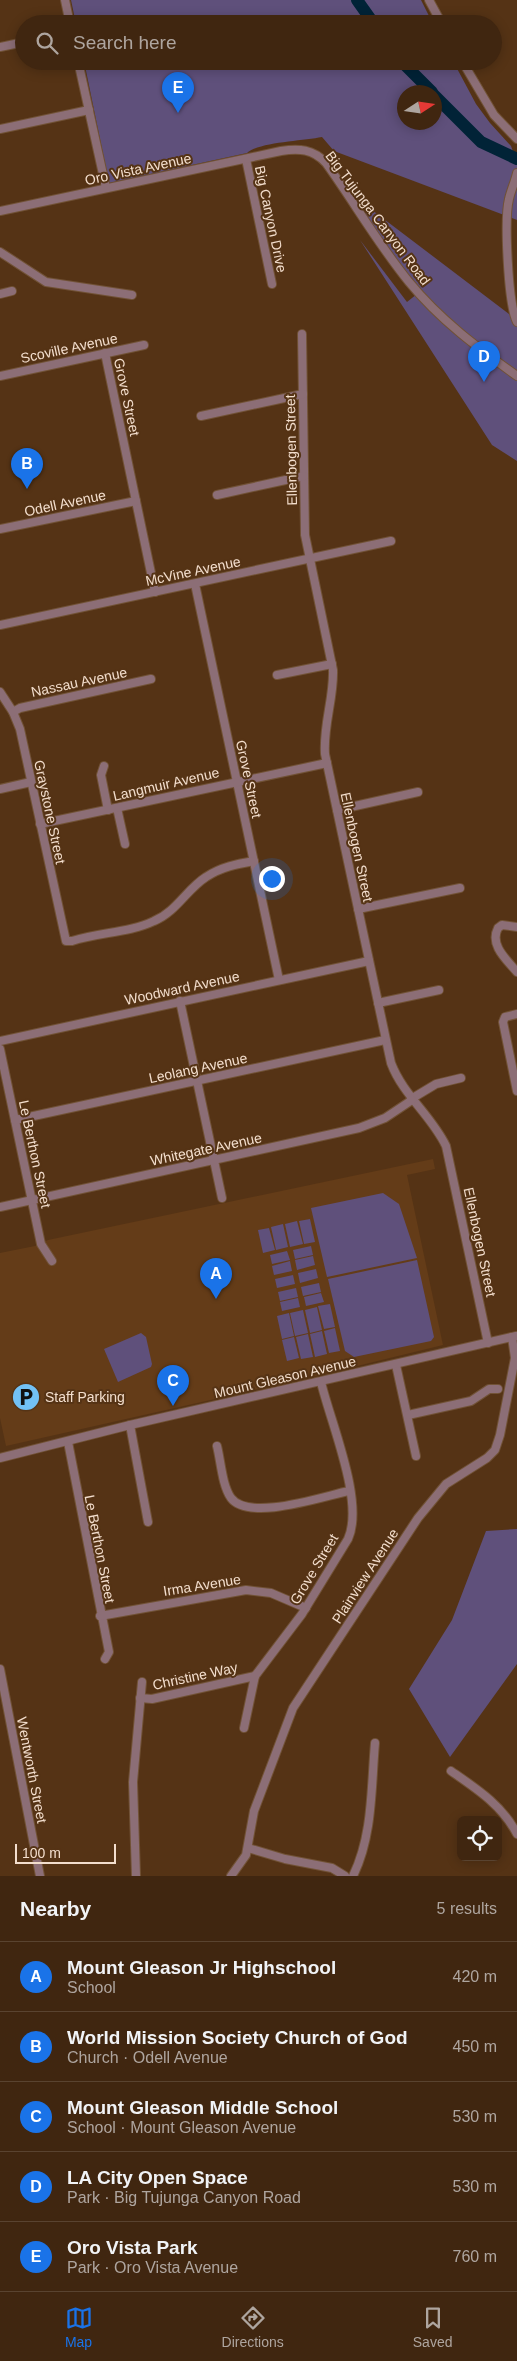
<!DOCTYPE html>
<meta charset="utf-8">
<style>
:root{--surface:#402610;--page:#4b321e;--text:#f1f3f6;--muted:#aea59f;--line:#594330;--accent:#1a73e8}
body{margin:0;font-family:Helvetica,sans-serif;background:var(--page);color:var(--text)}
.controls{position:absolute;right:15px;bottom:15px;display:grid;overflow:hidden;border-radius:8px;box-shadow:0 2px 12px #0003}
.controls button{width:45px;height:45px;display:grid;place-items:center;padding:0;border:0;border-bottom:1px solid var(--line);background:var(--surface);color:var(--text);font:25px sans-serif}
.compass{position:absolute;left:397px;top:85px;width:45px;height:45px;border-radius:50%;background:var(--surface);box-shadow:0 2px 12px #0003;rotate:78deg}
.scale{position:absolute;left:15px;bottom:12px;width:101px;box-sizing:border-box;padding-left:5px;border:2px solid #f3decd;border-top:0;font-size:14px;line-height:18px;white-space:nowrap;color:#f3decd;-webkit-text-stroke:4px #553315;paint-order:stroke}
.you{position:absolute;left:271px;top:878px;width:18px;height:18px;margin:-12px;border:4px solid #fff;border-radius:50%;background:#1a73e8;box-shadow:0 0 0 8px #1a73e833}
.badge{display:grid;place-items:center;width:32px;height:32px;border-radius:50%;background:var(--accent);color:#fff;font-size:16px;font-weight:700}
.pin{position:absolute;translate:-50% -41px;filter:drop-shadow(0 1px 2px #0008)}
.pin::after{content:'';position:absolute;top:26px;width:18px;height:15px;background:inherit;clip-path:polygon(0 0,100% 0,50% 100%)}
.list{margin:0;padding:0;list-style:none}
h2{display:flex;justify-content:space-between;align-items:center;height:65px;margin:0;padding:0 20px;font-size:21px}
h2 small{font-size:16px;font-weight:400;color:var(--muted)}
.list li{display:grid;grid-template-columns:32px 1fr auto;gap:15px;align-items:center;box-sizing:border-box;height:70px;padding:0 20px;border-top:1px solid var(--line)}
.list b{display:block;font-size:19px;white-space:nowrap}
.list p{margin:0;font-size:16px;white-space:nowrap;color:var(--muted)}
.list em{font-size:16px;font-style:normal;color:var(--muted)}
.icon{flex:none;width:28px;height:28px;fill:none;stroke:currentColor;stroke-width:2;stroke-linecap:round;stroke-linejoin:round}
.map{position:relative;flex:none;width:517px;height:1876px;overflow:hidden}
.search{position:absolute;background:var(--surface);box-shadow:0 2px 12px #0003;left:15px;right:15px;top:15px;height:55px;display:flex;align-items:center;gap:12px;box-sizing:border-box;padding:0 18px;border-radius:28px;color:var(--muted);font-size:19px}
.sheet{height:415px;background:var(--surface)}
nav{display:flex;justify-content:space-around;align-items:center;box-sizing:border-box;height:70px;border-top:1px solid var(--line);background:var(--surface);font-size:14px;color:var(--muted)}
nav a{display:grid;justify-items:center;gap:2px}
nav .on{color:var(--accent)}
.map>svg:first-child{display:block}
.built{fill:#643c18}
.green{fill:#5f507b;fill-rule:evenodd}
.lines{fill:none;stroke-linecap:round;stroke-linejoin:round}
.river{stroke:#012337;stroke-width:12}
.minor-casing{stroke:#715236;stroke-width:10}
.minor{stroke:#8c6e76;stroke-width:8}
.labels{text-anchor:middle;stroke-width:4;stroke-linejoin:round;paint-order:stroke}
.street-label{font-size:14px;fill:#f3decd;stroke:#553315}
.poi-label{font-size:14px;fill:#f3decd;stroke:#553315;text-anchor:start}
</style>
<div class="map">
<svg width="517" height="1876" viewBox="0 0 517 1876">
<rect width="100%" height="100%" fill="#553315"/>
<polygon class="built" points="433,1159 435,1169 407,1175 443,1345 312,1377 6,1446 0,1418 0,1253 35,1246 48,1240"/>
<g class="green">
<polygon points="71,0 421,0 433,24 76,24"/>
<path d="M84,61h369l23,43 14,19 21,23 4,11v6h2v57l-183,-69 -12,-14c-19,4 -63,5 -75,16l-138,30zM404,92h30v30h-30z"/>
<polygon points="343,188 517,320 517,461 492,445 360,240 407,302 417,294"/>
<polygon points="383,1193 399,1204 417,1258 327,1277 311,1208"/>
<polygon points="310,1219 315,1242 304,1244 299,1221"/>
<polygon points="297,1221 303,1244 290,1247 285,1224"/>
<polygon points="283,1224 288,1247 276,1250 271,1227"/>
<polygon points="269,1228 275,1250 263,1253 258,1230"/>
<polygon points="311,1246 313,1255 295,1259 293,1250"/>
<polygon points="287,1251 290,1260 272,1264 270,1255"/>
<polygon points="313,1256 315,1265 297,1270 295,1260"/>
<polygon points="417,1260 434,1337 431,1341 354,1357 345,1351 328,1279"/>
<polygon points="290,1261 292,1271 274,1275 272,1266"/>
<polygon points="316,1269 318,1278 300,1283 298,1273"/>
<polygon points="293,1275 295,1284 277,1288 275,1279"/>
<polygon points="319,1283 321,1292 303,1296 301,1287"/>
<polygon points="296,1288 298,1297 280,1301 278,1292"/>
<polygon points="321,1293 324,1302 306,1306 304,1297"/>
<polygon points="298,1298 300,1307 282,1311 280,1302"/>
<polygon points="330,1304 335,1327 324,1329 318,1306"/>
<polygon points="317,1307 322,1330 310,1333 305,1310"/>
<polygon points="303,1310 308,1333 295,1336 290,1313"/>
<polygon points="289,1313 294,1336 282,1339 277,1316"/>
<polygon points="335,1328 340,1351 329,1353 324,1331"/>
<polygon points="322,1331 327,1354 315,1357 310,1334"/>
<polygon points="141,1333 146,1337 152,1364 151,1367 118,1382 104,1349"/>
<polygon points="308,1334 313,1357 301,1359 296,1337"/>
<polygon points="294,1337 299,1358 287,1361 282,1340"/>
<polygon points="517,1529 517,1664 450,1757 409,1689 452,1620 486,1531"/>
</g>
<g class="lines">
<g class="river">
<polyline points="357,0 374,24"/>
<polyline points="401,61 432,92"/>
<polyline points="434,95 481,142 517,159"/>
</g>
<defs>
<g id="minor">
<polyline points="65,0 70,24"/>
<polyline points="429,0 442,24"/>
<polyline points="0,47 24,42"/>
<polyline points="78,61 106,188"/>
<polyline points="462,61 494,115 517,139"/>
<polyline points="0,129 89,110"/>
<polyline points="246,159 272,284"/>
<path d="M517,173c-2,9 -6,17 -8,26 -5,20 -1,105 8,123"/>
<path d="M0,211l281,-60c18,-3 32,-2 45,12 28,39 52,81 83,119 31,38 69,66 108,94"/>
<polyline points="0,252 46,282 132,295"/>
<polyline points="0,294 12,291"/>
<path d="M302,334l3,201 28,135c1,28 -10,55 -8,84l66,309c12,32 40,52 55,83l42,197"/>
<polyline points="105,353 155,592"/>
<polyline points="0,376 144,345"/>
<polyline points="201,416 303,394"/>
<polyline points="217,495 304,476"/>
<polyline points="0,529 136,501"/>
<polyline points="195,584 279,980"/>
<polyline points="0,625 391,541"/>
<polyline points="277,675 332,664"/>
<path d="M0,692l13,20 7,17 46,212h6c27,-9 57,-8 82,-20 22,-9 33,-32 52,-44 15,-10 31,-13 48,-16"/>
<polyline points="13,712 20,708 151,679"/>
<polyline points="104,766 101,775 108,810"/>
<polyline points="0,789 31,782"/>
<polyline points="117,808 125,844"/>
<polyline points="337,810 418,792"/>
<polyline points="40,824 327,763"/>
<polyline points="358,909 460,888"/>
<path d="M517,927l-15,-2 -4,3c-9,17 9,32 19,44"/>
<polyline points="180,1001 222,1198"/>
<polyline points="378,1003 439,990"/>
<polyline points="517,1014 505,1017 503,1022 517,1091"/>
<polyline points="0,1041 369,961"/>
<polyline points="0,1049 41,1244 52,1261"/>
<polyline points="411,1099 436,1084 461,1078"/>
<polyline points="15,1120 385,1040"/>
<polyline points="0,1207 359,1128 385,1118 412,1100"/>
<polyline points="396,1365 416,1456"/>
<polyline points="408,1415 471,1401 489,1389 498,1389"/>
<polyline points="130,1425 148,1522"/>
<polyline points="68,1442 109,1652 105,1659"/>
<path d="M217,1446c4,16 5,39 14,52 18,24 93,-2 118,-7"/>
<polyline points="0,1458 130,1425 516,1336"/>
<polyline points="100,1616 246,1590 271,1593 306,1608"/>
<polyline points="0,1669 40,1876"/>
<polyline points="140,1698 152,1699 255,1676"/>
<path d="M244,1728l11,-52 47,-62 46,-75c17,-37 -18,-118 -27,-157"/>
<path d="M451,1771c26,18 51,34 66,63"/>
<polyline points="248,1848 285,1859 332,1868 345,1876"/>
<polyline points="136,1876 133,1782 142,1682"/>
<polyline points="231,1876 246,1855 254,1811 293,1708 418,1518 446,1484 487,1458 495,1450 500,1435 515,1358 512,1337"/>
<path d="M353,1876c20,-41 18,-88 22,-133"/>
</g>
</defs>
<use href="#minor" class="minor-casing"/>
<use href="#minor" class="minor"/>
</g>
<defs>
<symbol id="parking-disc" viewBox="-11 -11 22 22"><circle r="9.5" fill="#72c1f5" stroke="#553315"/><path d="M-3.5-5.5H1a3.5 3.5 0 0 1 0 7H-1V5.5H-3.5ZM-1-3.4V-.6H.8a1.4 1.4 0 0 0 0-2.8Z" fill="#111"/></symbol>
</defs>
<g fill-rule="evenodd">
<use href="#parking-disc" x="10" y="1381" width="32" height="32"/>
</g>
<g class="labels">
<g class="street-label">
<text transform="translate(138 169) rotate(-12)" y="5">Oro Vista Avenue</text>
<text transform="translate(378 218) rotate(53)" y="5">Big Tujunga Canyon Road</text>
<text transform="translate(271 219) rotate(78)" y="5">Big Canyon Drive</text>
<text transform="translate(69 348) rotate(-12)" y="5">Scoville Avenue</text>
<text transform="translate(127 397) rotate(78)" y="5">Grove Street</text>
<text transform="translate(291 450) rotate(-91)" y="5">Ellenbogen Street</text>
<text transform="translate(65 503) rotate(-12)" y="5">Odell Avenue</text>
<text transform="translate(193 571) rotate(-12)" y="5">McVine Avenue</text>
<text transform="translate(79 682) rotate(-12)" y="5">Nassau Avenue</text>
<text transform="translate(249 779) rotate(78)" y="5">Grove Street</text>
<text transform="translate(166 784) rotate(-13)" y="5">Langmuir Avenue</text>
<text transform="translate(50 812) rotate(78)" y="5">Graystone Street</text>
<text transform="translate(357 847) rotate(78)" y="5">Ellenbogen Street</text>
<text transform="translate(182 988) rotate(-12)" y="5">Woodward Avenue</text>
<text transform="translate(198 1068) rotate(-12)" y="5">Leolang Avenue</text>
<text transform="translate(206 1149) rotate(-12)" y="5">Whitegate Avenue</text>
<text transform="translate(35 1154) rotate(78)" y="5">Le Berthon Street</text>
<text transform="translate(480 1242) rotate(78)" y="5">Ellenbogen Street</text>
<text transform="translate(285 1377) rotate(-13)" y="5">Mount Gleason Avenue</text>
<text transform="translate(100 1549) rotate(79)" y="5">Le Berthon Street</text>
<text transform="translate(314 1569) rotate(-59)" y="5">Grove Street</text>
<text transform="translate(365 1576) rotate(-57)" y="5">Plainview Avenue</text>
<text transform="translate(202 1585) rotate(-9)" y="5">Irma Avenue</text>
<text transform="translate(195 1676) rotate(-12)" y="5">Christine Way</text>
<text transform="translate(32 1770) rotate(79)" y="5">Wentworth Street</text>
</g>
<g class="poi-label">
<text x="45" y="1402">Staff Parking</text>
</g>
</g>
</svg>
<div class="controls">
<button><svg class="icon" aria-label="locate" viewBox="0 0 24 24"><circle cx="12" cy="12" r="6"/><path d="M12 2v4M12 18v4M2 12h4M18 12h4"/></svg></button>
</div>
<svg class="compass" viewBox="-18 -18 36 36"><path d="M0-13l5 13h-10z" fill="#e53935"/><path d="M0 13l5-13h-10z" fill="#aea59f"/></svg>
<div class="scale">100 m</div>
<div class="you"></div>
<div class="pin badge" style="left:216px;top:1299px">A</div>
<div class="pin badge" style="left:27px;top:489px">B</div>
<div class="pin badge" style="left:173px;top:1406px">C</div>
<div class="pin badge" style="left:484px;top:382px">D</div>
<div class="pin badge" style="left:178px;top:113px">E</div>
<div class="search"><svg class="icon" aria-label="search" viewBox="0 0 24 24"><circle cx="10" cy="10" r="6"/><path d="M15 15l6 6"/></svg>Search here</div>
</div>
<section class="sheet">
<h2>Nearby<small>5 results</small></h2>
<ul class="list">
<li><span class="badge">A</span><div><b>Mount Gleason Jr Highschool</b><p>School</p></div><em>420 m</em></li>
<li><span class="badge">B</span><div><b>World Mission Society Church of God</b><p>Church · Odell Avenue</p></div><em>450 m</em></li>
<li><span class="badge">C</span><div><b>Mount Gleason Middle School</b><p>School · Mount Gleason Avenue</p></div><em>530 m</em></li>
<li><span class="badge">D</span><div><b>LA City Open Space</b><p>Park · Big Tujunga Canyon Road</p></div><em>530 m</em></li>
<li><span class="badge">E</span><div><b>Oro Vista Park</b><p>Park · Oro Vista Avenue</p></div><em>760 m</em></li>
</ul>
</section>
<nav>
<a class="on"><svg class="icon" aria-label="map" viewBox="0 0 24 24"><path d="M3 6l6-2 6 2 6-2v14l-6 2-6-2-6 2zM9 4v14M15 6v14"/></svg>Map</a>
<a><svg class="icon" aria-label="directions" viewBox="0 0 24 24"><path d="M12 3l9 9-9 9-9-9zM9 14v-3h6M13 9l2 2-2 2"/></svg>Directions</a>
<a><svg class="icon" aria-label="saved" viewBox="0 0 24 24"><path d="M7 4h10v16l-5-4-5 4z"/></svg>Saved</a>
</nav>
